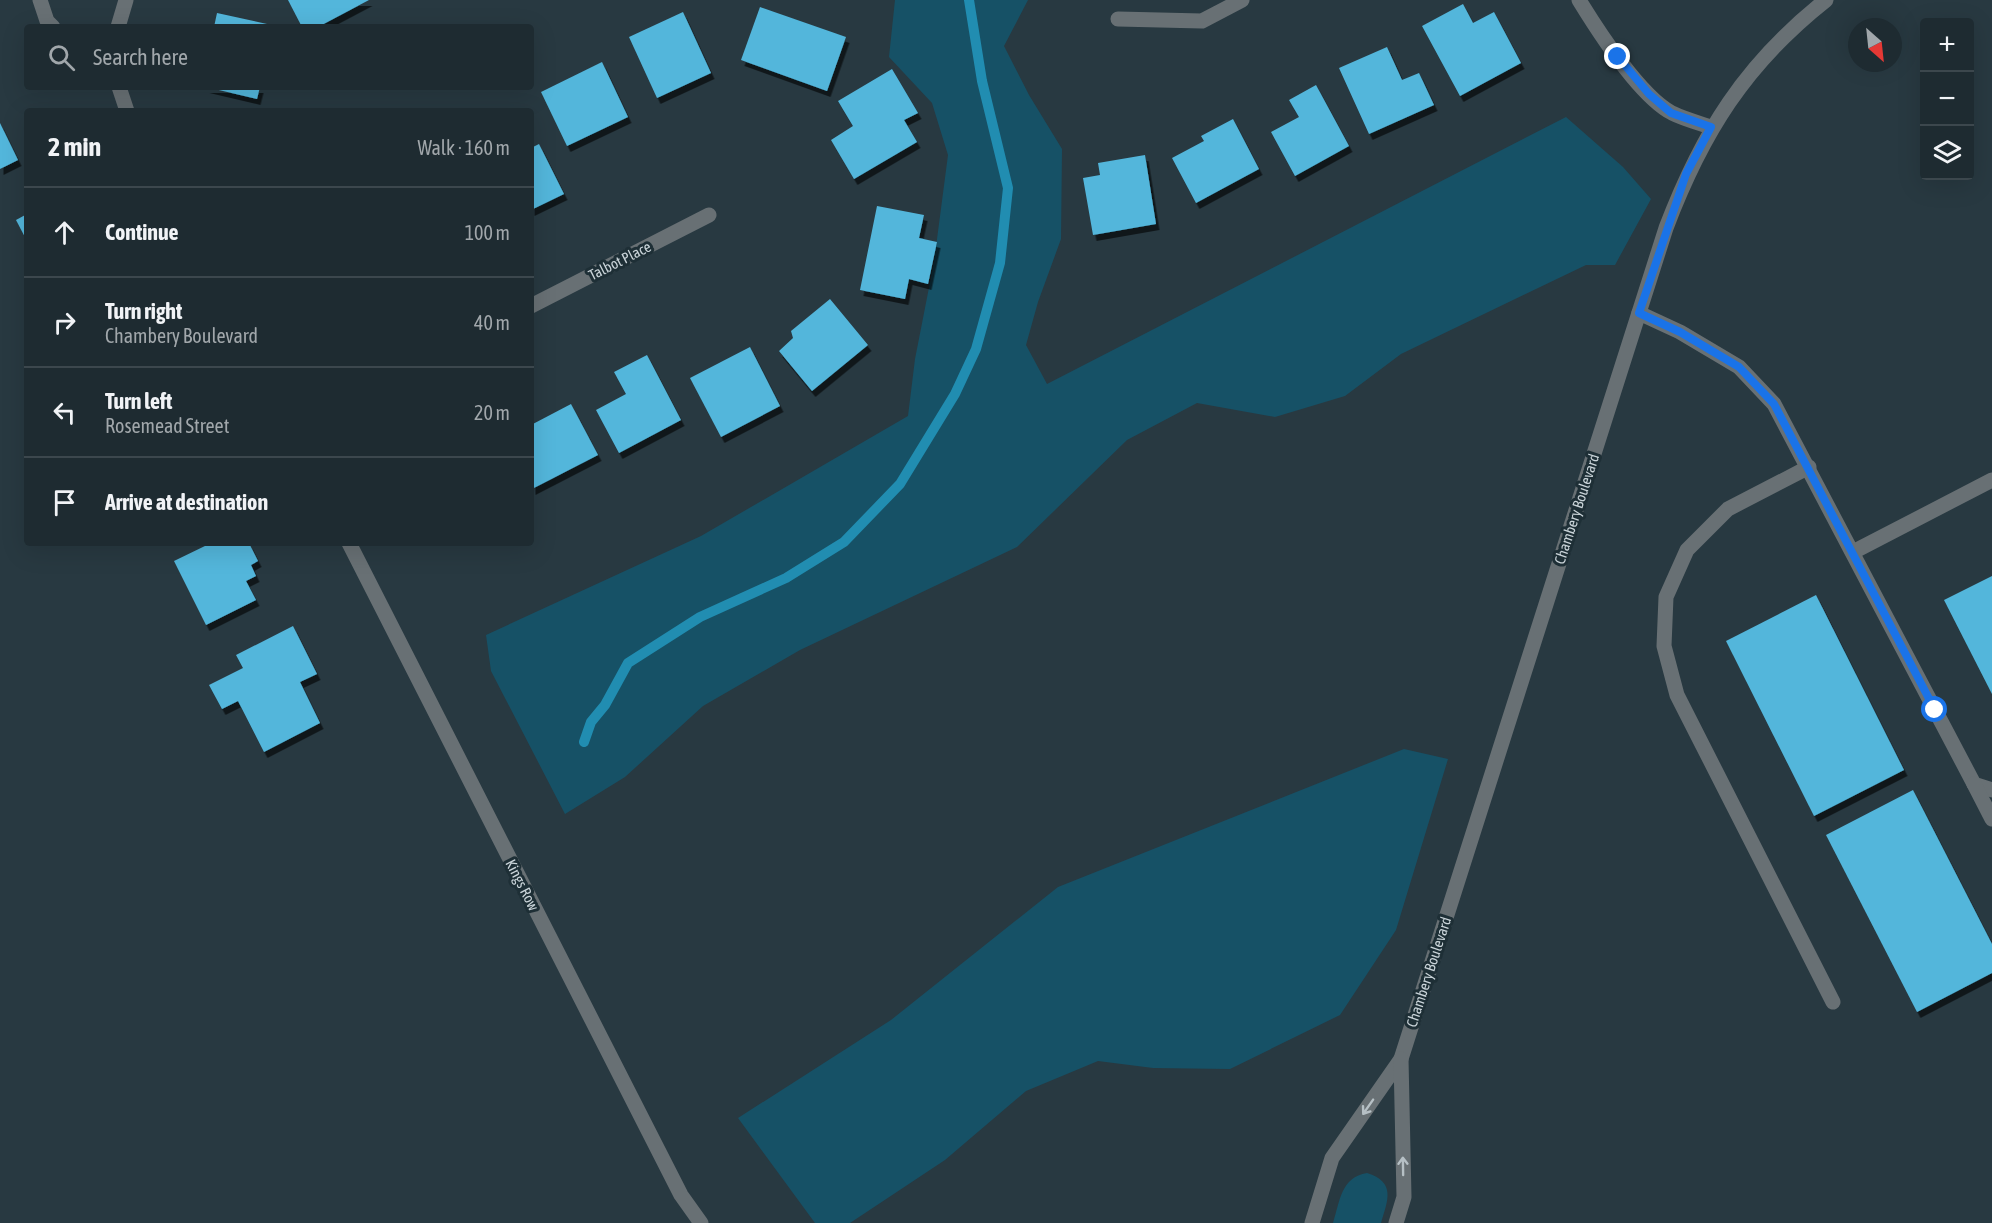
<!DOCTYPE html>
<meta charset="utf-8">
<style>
:root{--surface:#1e2b31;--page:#2b373d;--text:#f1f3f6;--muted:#a1a7ab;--line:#3c474d}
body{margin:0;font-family:"Asap Condensed",sans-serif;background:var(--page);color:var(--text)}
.controls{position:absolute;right:18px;top:18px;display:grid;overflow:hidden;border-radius:6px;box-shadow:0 6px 24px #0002}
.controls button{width:54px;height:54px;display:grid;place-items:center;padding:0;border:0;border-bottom:2px solid var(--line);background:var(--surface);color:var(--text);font:30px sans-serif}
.compass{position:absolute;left:1848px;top:18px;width:54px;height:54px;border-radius:50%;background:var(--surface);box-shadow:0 6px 24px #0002;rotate:153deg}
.stop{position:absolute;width:18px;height:18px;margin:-14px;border:4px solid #1a73e8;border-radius:50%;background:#fff}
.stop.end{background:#1a73e8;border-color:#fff;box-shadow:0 2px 6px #0008}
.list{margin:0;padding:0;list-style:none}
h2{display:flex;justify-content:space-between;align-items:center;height:78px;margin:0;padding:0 24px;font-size:26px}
h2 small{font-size:20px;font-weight:400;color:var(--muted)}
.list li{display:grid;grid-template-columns:39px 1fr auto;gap:18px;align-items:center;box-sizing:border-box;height:90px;padding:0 24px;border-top:2px solid var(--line)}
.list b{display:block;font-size:22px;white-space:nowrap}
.list p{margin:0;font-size:20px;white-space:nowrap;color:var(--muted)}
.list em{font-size:20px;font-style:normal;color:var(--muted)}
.icon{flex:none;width:33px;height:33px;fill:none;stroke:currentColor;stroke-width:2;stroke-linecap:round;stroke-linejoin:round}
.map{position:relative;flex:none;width:1992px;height:1223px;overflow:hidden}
.search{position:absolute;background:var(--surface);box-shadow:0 6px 24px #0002;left:24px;top:24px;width:510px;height:66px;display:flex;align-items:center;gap:15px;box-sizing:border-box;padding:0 21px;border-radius:6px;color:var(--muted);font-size:22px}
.panel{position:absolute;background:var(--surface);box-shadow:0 6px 24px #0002;left:24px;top:108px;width:510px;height:438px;border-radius:6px}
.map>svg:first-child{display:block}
.green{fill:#165166}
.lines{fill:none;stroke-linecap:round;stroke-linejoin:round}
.stream{stroke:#218db1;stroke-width:10}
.building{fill:#53b6db;filter:url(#shadow)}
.minor{stroke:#687074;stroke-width:15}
.oneway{stroke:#b6c0c5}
.route{stroke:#1a73e8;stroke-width:8}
.labels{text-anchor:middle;stroke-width:6;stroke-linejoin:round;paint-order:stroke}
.street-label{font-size:15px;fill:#cad4d9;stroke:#1e2f36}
</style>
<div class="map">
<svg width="1992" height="1223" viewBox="0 0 1992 1223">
<defs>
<filter id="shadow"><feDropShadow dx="3.5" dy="6" stdDeviation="0" flood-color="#0009"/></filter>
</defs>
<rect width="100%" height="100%" fill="#283941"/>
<g class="green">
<polygon points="895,0 1028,0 1004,46 1029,95 1062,149 1061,239 1038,302 1026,345 1047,384 1566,117 1623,167 1651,199 1615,265 1586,265 1401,354 1345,396 1275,417 1197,403 1127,440 1017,547 800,650 703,706 625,777 565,814 491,671 486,635 701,536 908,416 915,359 934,262 948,155 932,103 889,57"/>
<polygon points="1404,749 1448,759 1396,930 1340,1015 1230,1069 1153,1068 1098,1061 1026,1091 945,1160 850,1223 815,1223 738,1118 891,1020 1058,887"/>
<path d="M1367,1173c29,9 21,27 14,50h-48c7,-22 8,-46 34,-50z"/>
</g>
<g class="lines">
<polyline class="stream" points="584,742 591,722 605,705 628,663 700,617 786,578 844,542 900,484 955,394 976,349 1000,263 1008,188 982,81 969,0"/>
</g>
<g class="building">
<polygon points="288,0 369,0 318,27 302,27"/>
<polygon points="1463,4 1473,23 1494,12 1521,63 1460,96 1422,26"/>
<polygon points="760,7 846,37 827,91 741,60"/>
<polygon points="683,12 711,73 657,98 629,37"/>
<polygon points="217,13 276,26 276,27 214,27"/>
<polygon points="1387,47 1402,80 1419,73 1434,105 1369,134 1339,68"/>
<polygon points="602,62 628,117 567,146 541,92"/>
<polygon points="892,69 918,113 904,120 917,142 854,179 831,140 853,126 838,101"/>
<polygon points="1316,85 1349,146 1295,176 1271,132 1299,117 1289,100"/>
<polygon points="206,87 260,87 257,99"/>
<polygon points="1233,119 1259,169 1196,203 1172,158 1204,141 1201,136"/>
<polygon points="0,123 18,160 0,169"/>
<polygon points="539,144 564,194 531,210 531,148"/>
<polygon points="1145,155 1156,224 1093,235 1083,178 1100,175 1098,163"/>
<polygon points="877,206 924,215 919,238 937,242 928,284 909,279 905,299 860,290"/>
<polygon points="27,214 27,241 16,220"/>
<polygon points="830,299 868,345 812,391 779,351 793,338 791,331"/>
<polygon points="750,347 780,406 721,437 690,378"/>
<polygon points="647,355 681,420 619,453 596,410 626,394 614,372"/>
<polygon points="571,404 598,455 532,489 531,425"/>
<polygon points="206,543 249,543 258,561 251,565 256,576 246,581 256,600 206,625 174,561 207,545"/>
<polygon points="1992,576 1992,694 1944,600"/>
<polygon points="1816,595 1904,770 1814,816 1726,641"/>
<polygon points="293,626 317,674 300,682 320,723 264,752 238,701 222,709 209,685 243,668 236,655"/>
<polygon points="1913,790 1992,944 1992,973 1917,1012 1826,835"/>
</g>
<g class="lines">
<g class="minor">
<polyline points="40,0 47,21 53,27"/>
<path d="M1579,0c19,31 61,96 93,113 12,6 27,10 39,14"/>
<polyline points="1118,19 1202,21 1242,0"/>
<polyline points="118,27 126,0"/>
<polyline points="119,87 127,111"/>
<polyline points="531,306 709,215"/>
<polyline points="1639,313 1680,332 1739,367 1774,404 1974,784 1992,790"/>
<polyline points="1809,467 1728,509 1687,550 1666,597 1664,646 1677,695 1833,1002"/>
<polyline points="349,543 681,1195 701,1223"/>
<polyline points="1853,552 1992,480"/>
<polyline points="1974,784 1992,819"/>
<path d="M1312,1223l20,-65 69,-99 265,-831c36,-95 79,-164 160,-228"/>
<polyline points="1396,1223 1404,1197 1401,1059"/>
</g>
</g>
<defs><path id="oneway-shaft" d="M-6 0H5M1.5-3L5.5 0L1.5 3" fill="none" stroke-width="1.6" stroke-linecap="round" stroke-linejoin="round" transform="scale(1.5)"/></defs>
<g class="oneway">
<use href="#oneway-shaft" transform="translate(1368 1107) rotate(125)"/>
<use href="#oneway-shaft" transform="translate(1403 1166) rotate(-91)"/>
</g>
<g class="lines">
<polyline class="route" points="1618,57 1649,94 1671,113 1711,127 1686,174 1639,313 1680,332 1739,367 1774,404 1935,710"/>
</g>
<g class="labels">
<g class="street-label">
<text transform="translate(620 261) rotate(-27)" y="5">Talbot Place</text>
<text transform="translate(1577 509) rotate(-72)" y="5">Chambery Boulevard</text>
<text transform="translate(522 885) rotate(63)" y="5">Kings Row</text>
<text transform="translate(1429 972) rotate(-72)" y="5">Chambery Boulevard</text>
</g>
</g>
</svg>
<div class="controls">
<button>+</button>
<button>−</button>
<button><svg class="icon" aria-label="layers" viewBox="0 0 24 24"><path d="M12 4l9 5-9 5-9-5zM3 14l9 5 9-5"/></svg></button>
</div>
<svg class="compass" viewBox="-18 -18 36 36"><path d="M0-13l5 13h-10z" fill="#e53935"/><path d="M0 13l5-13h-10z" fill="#a1a7ab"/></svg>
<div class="stop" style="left:1935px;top:710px"></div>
<div class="stop end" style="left:1618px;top:57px"></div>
<div class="search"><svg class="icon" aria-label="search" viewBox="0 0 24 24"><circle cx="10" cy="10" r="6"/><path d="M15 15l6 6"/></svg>Search here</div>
<section class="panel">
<h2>2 min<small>Walk · 160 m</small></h2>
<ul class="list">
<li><svg class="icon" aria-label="ahead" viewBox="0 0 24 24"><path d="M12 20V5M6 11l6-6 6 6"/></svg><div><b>Continue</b></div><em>100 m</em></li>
<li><svg class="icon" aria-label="right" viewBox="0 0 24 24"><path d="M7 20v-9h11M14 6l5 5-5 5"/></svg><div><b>Turn right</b><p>Chambery Boulevard</p></div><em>40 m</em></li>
<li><svg class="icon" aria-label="left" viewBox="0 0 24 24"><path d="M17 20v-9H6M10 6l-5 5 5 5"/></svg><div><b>Turn left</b><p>Rosemead Street</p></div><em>20 m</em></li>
<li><svg class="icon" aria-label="arrive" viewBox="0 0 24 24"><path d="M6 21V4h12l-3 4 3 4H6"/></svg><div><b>Arrive at destination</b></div></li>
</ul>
</section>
</div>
